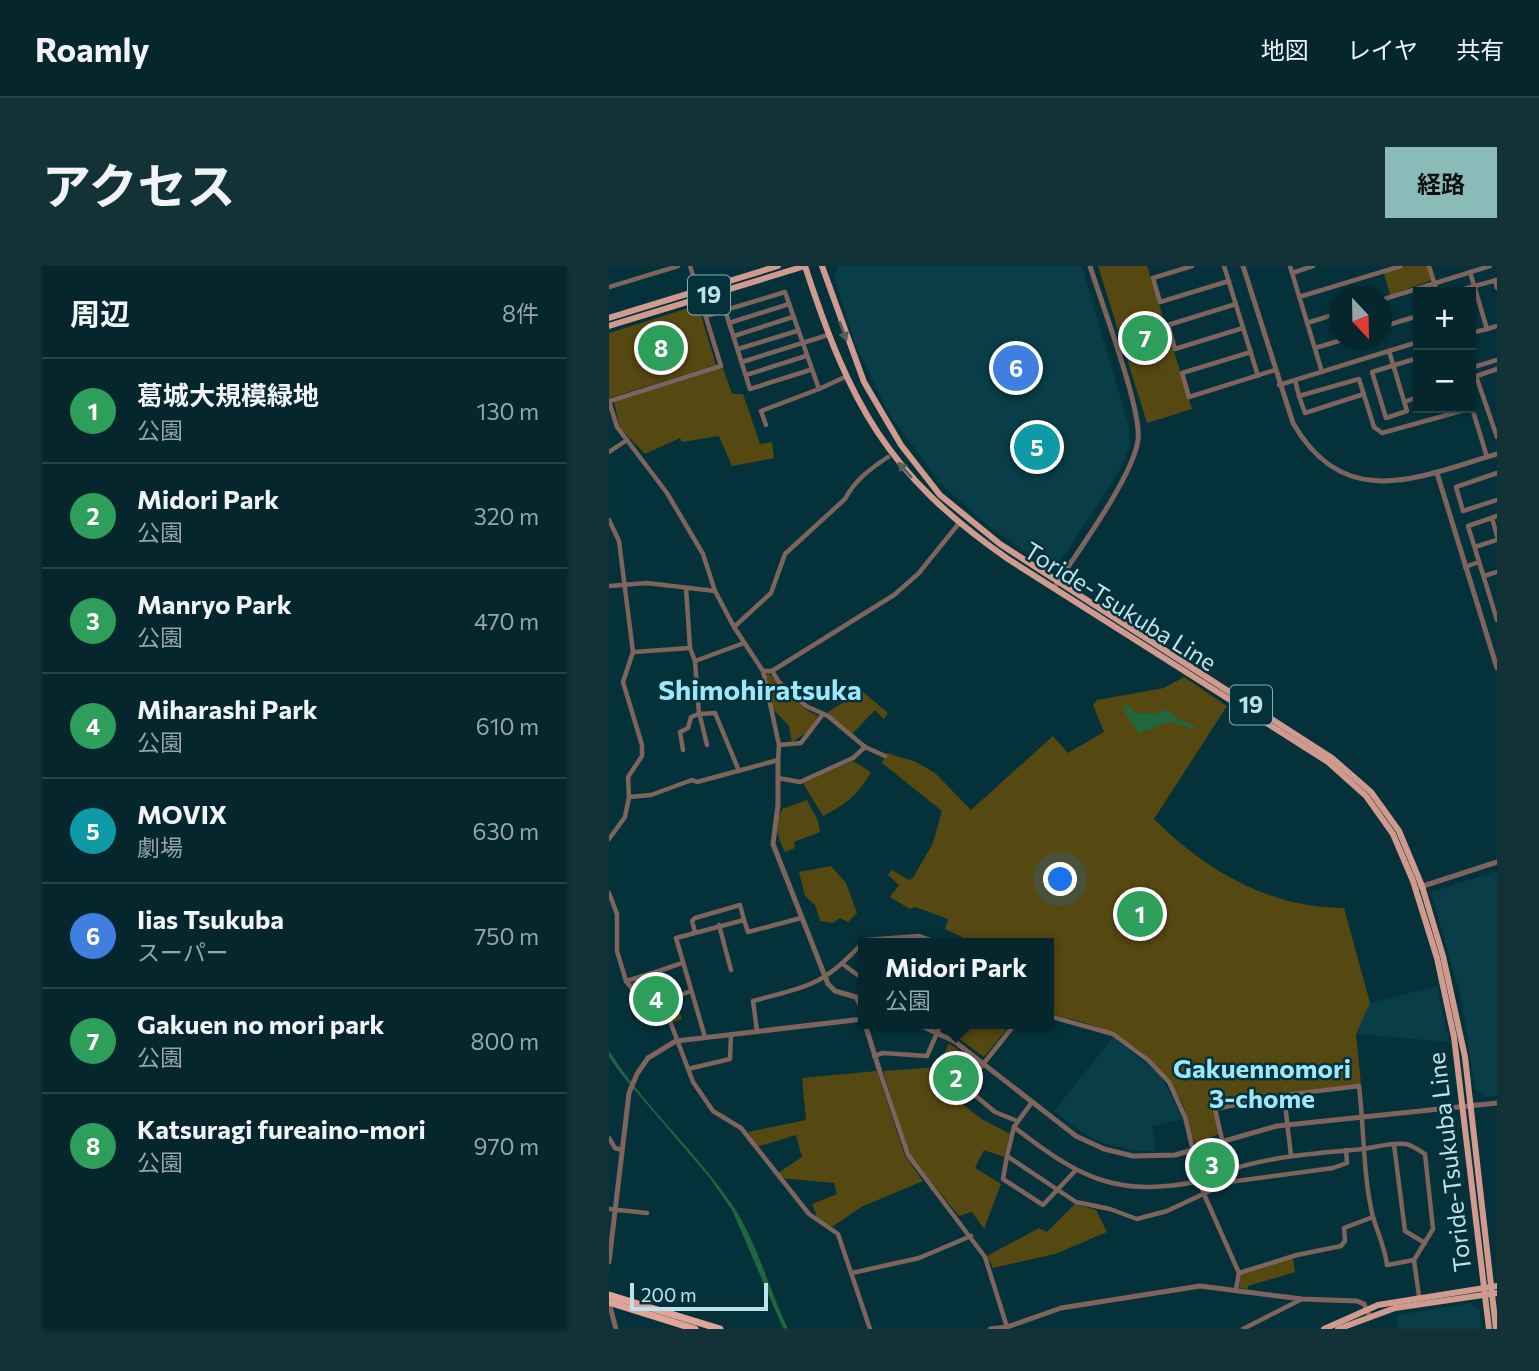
<!DOCTYPE html>
<html lang="ja">
<meta charset="utf-8">
<style>
:root{--surface:#04262c;--page:#123238;--text:#f1f3f6;--muted:#97a5a9;--line:#254348;--accent:#8bbbb9}
body{margin:0;font-family:Commissioner,"Noto Sans JP",sans-serif;background:var(--page);color:var(--text)}
.controls{position:absolute;right:21px;top:21px;display:grid;overflow:hidden;border-radius:0px;box-shadow:0 2px 5px #0004}
.controls button{width:63px;height:63px;display:grid;place-items:center;padding:0;border:0;border-bottom:2px solid var(--line);background:var(--surface);color:var(--text);font:35px sans-serif}
.compass{position:absolute;left:720px;top:21px;width:63px;height:63px;border-radius:50%;background:var(--surface);box-shadow:0 2px 5px #0004;rotate:158deg}
.scale{position:absolute;left:21px;bottom:18px;width:138px;box-sizing:border-box;padding-left:7px;border:4px solid #bee2eb;border-top:0;font-size:19px;line-height:24px;white-space:nowrap;color:#bee2eb;-webkit-text-stroke:5px #05323a;paint-order:stroke}
.you{position:absolute;left:452px;top:614px;width:24px;height:24px;margin:-18px;border:5px solid #fff;border-radius:50%;background:#1a73e8;box-shadow:0 0 0 10px #1a73e833}
.badge{display:grid;place-items:center;width:46px;height:46px;border-radius:50%;background:var(--accent);color:#fff;font-size:23px;font-weight:700}
.pin{position:absolute;translate:-50% -50%;border:4px solid #fff;box-shadow:0 2px 7px #0006}
.popup{position:absolute;left:249px;top:672px;width:196px;height:91px;box-sizing:border-box;display:grid;place-content:center;border-radius:0px;background:var(--surface);filter:drop-shadow(0 2px 5px #0005);font-size:23px;white-space:nowrap;color:var(--muted)}
.popup b{font-size:26px;color:var(--text)}
.popup::after{content:'';position:absolute;left:50%;top:100%;margin-left:-14px;border:14px solid transparent;border-top-color:var(--surface)}
.list{margin:0;padding:0;list-style:none}
h2{display:flex;justify-content:space-between;align-items:center;height:91px;margin:0;padding:0 28px;font-size:30px}
h2 small{font-size:23px;font-weight:400;color:var(--muted)}
.list li{display:grid;grid-template-columns:46px 1fr auto;gap:21px;align-items:center;box-sizing:border-box;height:105px;padding:0 28px;border-top:2px solid var(--line)}
.list b{display:block;font-size:26px;white-space:nowrap}
.list p{margin:0;font-size:23px;white-space:nowrap;color:var(--muted)}
.list em{font-size:23px;font-style:normal;color:var(--muted)}
.map{position:relative;flex:none;width:888px;height:1063px;overflow:hidden;border-radius:0px}
header{display:flex;align-items:center;gap:42px;box-sizing:border-box;height:98px;padding:0 35px;background:var(--surface);border-bottom:2px solid var(--line)}
header strong{font-size:33px}
nav{display:flex;gap:38px;margin-inline-start:auto;font-size:24px}
.intro{display:flex;align-items:center;justify-content:space-between;box-sizing:border-box;height:168px;padding:0 42px}
h1{margin:0;font-size:49px}
.button{padding:18px 32px;border-radius:0px;background:var(--accent);color:#111;font-size:24px;font-weight:700}
main{display:flex;gap:42px;padding:0 42px}
aside{flex:1;background:var(--surface);border-radius:0px;box-shadow:0 2px 5px #0004}
.map>svg:first-child{display:block}
.built{fill:#093d47}
.green{fill:#564811}
.water{fill:#21673d}
.lines{fill:none;stroke-linecap:round;stroke-linejoin:round}
.minor{stroke:#7e645d;stroke-width:4.5}
.tertiary{stroke:#7e645d;stroke-width:5}
.primary{stroke:#d09a8e;stroke-width:6}
.trunk{stroke:#e0a598;stroke-width:7}
.oneway{fill:#565c5c}
.labels{text-anchor:middle;stroke-width:5;stroke-linejoin:round;paint-order:stroke}
.shield{fill:#05323a;stroke:#86adb6;stroke-width:2}
.shield-label{font-size:23px;font-weight:bold;fill:#bee2eb}
.street-label{font-size:24px;fill:#bee2eb;stroke:#05323a}
.neighbourhood-label{font-size:26px;font-weight:bold;fill:#9be8fa;stroke:#05323a}
.quarter-label{font-size:28px;font-weight:bold;fill:#9be8fa;stroke:#05323a}
</style>
<header>
<strong>Roamly</strong>
<nav><a>地図</a><a>レイヤ</a><a>共有</a></nav>
</header>
<div class="intro"><h1>アクセス</h1><a class="button">経路</a></div>
<main>
<aside>
<h2>周辺<small>8件</small></h2>
<ul class="list">
<li><span class="badge" style="background:#2e9e5b">1</span><div><b>葛城大規模緑地</b><p>公園</p></div><em>130 m</em></li>
<li><span class="badge" style="background:#2e9e5b">2</span><div><b>Midori Park</b><p>公園</p></div><em>320 m</em></li>
<li><span class="badge" style="background:#2e9e5b">3</span><div><b>Manryo Park</b><p>公園</p></div><em>470 m</em></li>
<li><span class="badge" style="background:#2e9e5b">4</span><div><b>Miharashi Park</b><p>公園</p></div><em>610 m</em></li>
<li><span class="badge" style="background:#0f9aa8">5</span><div><b>MOVIX</b><p>劇場</p></div><em>630 m</em></li>
<li><span class="badge" style="background:#3f7fe0">6</span><div><b>Iias Tsukuba</b><p>スーパー</p></div><em>750 m</em></li>
<li><span class="badge" style="background:#2e9e5b">7</span><div><b>Gakuen no mori park</b><p>公園</p></div><em>800 m</em></li>
<li><span class="badge" style="background:#2e9e5b">8</span><div><b>Katsuragi fureaino-mori</b><p>公園</p></div><em>970 m</em></li>
</ul>
</aside>
<div class="map">
<svg width="888" height="1063" viewBox="0 0 888 1063">
<rect width="100%" height="100%" fill="#05323a"/>
<g class="built">
<polygon points="229,0 473,0 521,165 520,182 512,202 450,298 441,301 383,263 335,221 280,148 246,78 225,9"/>
<polygon points="888,605 888,830 877,831 866,823 853,736 822,626"/>
<polygon points="828,720 840,776 747,768 761,737"/>
<polygon points="504,771 551,809 575,853 543,860 547,885 526,885 493,877 469,864 445,845"/>
<polygon points="862,1037 871,1045 872,1063 787,1063 788,1049"/>
</g>
<g class="green">
<polygon points="489,0 538,0 583,143 538,157"/>
<polygon points="797,0 819,0 823,14 781,29 775,7"/>
<polygon points="89,39 107,99 0,132 0,67"/>
<polygon points="114,102 123,128 134,128 151,178 163,176 165,192 123,200 110,170 73,176 71,172 36,188 11,162 5,136"/>
<polygon points="159,407 196,443 209,450 199,466 183,476 180,460 164,443 156,410"/>
<path d="M575,411l43,29 -73,113c51,51 115,89 190,89l26,95 -14,31 5,50 -88,10 -60,14 6,26 -24,10c-7,-12 -6,-28 -13,-41 -29,-56 -73,-77 -133,-89v-71h-74l-30,-14 3,-10 -33,-12 -5,2 -20,-12 9,-12 -11,-10 4,-5 17,10 4,-2 20,-35 9,-32 -60,-48 5,-10 29,9 19,11 36,37 82,-74 15,17 36,-21 -11,-27 4,-5 67,-12z"/>
<polygon points="253,425 279,447 275,453 266,444 243,468 216,448"/>
<path d="M244,495l18,11c-11,21 -27,34 -48,44l-20,-33z"/>
<path d="M198,534l11,21 2,11 -26,10 1,6 -10,4c-8,-17 -11,-25 -3,-43z"/>
<polygon points="222,600 237,617 248,647 239,656 231,652 224,657 211,655 206,639 196,630 190,606"/>
<polygon points="43,710 49,728 62,734 66,733 73,753 65,756 37,736 21,717"/>
<polygon points="334,758 402,758 375,791 334,761"/>
<polygon points="340,777 366,797 367,802 345,831 371,852 401,868 395,891 375,884 366,902 392,918 375,963 363,946 350,950 300,889 274,805 332,801 331,797"/>
<polygon points="268,805 296,890 314,915 252,941 223,961 209,953 203,938 228,928 225,917 172,912 169,907 193,891 187,869 148,881 139,866 197,854 193,812"/>
<polygon points="607,882 613,884 621,914 599,923 588,893 593,887"/>
<polygon points="466,938 487,944 498,966 446,988 384,1002 378,990 430,962 438,966"/>
<polygon points="684,992 686,1006 639,1020 639,1023 630,1022 632,1008"/>
</g>
<g class="water">
<polygon points="514,436 527,447 549,447 558,443 569,453 586,460 585,463 560,456 530,467 517,448"/>
<path d="M0,785c36,56 87,100 124,155 24,36 36,84 55,123l-5,-1 -51,-118 -22,-32 -88,-103 -13,-18z"/>
</g>
<g class="lines">
<g class="minor">
<polyline points="81,0 89,25"/>
<polyline points="583,0 544,12 551,36 620,15"/>
<polyline points="615,0 649,110"/>
<polyline points="681,0 713,106"/>
<polyline points="820,0 828,26"/>
<polyline points="861,6 878,63 888,60"/>
<polyline points="683,7 704,0"/>
<polyline points="886,14 888,22"/>
<polyline points="0,21 69,0"/>
<polyline points="844,26 888,14"/>
<polyline points="690,31 792,0"/>
<polyline points="772,34 881,0"/>
<polyline points="627,38 559,59 566,83 634,62"/>
<polyline points="116,44 141,123 201,104"/>
<polyline points="97,50 176,26 210,123 236,111"/>
<polyline points="120,57 180,38"/>
<polyline points="698,57 730,47"/>
<polyline points="772,61 809,50"/>
<polyline points="862,67 878,63"/>
<polyline points="125,70 184,51"/>
<polyline points="706,82 733,74"/>
<polyline points="129,83 188,65"/>
<polyline points="780,85 798,145 777,152 763,106 809,92"/>
<polyline points="642,86 573,107 580,131 666,104"/>
<polyline points="862,90 865,101 888,94"/>
<polyline points="805,93 809,107"/>
<polyline points="133,96 219,69"/>
<polyline points="137,109 197,90"/>
<polyline points="867,110 888,171"/>
<polyline points="862,112 888,103"/>
<polyline points="686,114 690,130 750,113 765,161 773,167 863,142 862,139"/>
<polyline points="670,119 809,76"/>
<polyline points="690,130 696,147 755,128"/>
<polyline points="0,135 8,161 58,227 94,288 106,325 125,361 154,405 170,479 169,494 88,516 83,514 42,529 20,531"/>
<polyline points="1,135 112,100 91,32"/>
<polyline points="795,136 809,131"/>
<polyline points="863,142 878,191"/>
<polyline points="157,159 152,145 210,123"/>
<polyline points="0,186 18,174"/>
<polyline points="888,207 847,221 854,245 888,234"/>
<polyline points="888,250 859,260 888,354"/>
<polyline points="883,252 888,270"/>
<polyline points="0,254 10,275 24,386 14,416 33,479 33,490 19,511 20,531 16,551 0,573"/>
<polyline points="866,281 888,274"/>
<polyline points="856,301 870,296"/>
<polyline points="875,310 888,306"/>
<polyline points="0,320 38,317 106,325"/>
<polyline points="77,322 81,382"/>
<path d="M125,361l37,-34 14,-39 60,-55c10,-19 25,-30 43,-42"/>
<polyline points="25,386 81,382 86,395 135,377"/>
<polyline points="86,395 90,448 106,447 130,505"/>
<polyline points="154,405 163,405 170,416 197,440 219,450 256,481 276,490"/>
<polyline points="163,405 285,329 309,308 351,256"/>
<polyline points="91,450 98,479"/>
<polyline points="170,479 192,477 214,448"/>
<polyline points="74,484 71,466 79,462 82,451 90,448"/>
<polyline points="169,512 191,516 244,492 256,481"/>
<polyline points="0,627 8,648 8,685 17,715 34,737 61,755 84,816 104,845 132,862 200,948 229,968 261,1063"/>
<polyline points="135,654 139,666 192,652"/>
<polyline points="110,659 122,704"/>
<polyline points="86,666 83,655 86,652 131,639 135,654 67,672 96,771"/>
<polyline points="73,697 44,707 51,726 63,732 82,725"/>
<polyline points="235,699 254,713"/>
<polyline points="17,715 44,707"/>
<polyline points="440,750 504,768 539,794 560,816 576,851 594,926 630,1007 627,1023"/>
<polyline points="406,758 356,821 386,846 408,855"/>
<path d="M148,765l-4,-30c56,-15 72,-16 112,-61l54,-4 20,7"/>
<polyline points="265,790 274,787 318,790 332,758"/>
<polyline points="79,803 121,793 122,768"/>
<polyline points="270,803 299,889 376,991 398,1061"/>
<polyline points="675,829 682,890"/>
<polyline points="423,836 405,861 398,890 467,936 501,943 528,953 558,945 620,916 724,902 738,897 737,884"/>
<path d="M405,861c66,51 101,71 187,54"/>
<polyline points="0,872 6,882 13,884"/>
<polyline points="785,879 796,965 816,977"/>
<polyline points="398,890 394,913 434,939 466,905"/>
<polyline points="0,943 38,947"/>
<path d="M805,994l-27,5c-2,-17 -9,-31 -14,-48 -10,-40 -9,-90 -14,-131l-75,9 -69,14 14,61c44,-14 89,-17 134,-21 13,-2 30,-7 43,-5 6,1 14,7 19,10l8,75 -19,31 5,36"/>
<polyline points="243,1007 310,992 362,970"/>
<polyline points="630,1007 688,989 732,980 736,975 735,962 764,951"/>
<polyline points="634,1063 693,1033"/>
</g>
<g class="tertiary">
<path d="M634,0l50,157c52,90 126,54 204,31"/>
<polyline points="828,207 888,402"/>
<path d="M445,322c22,-34 79,-111 84,-148 4,-31 -37,-138 -48,-174"/>
<polyline points="169,494 169,539 164,578 219,718 226,725 247,731 254,745"/>
<polyline points="811,621 888,596"/>
<polyline points="256,758 270,803"/>
<polyline points="308,758 345,775 467,870 495,883 524,890 566,889 668,860 888,837"/>
<polyline points="0,996 20,827 28,808 39,792 67,775 254,753"/>
<polyline points="0,1037 7,1063"/>
<polyline points="381,1063 398,1061 452,1042 591,1020 693,1033 748,1035 755,1038 760,1049"/>
</g>
<g class="primary">
<path d="M196,0c45,138 81,208 203,293l320,203 38,34 27,38 20,47 24,77 17,79 35,292"/>
<polyline points="213,0 255,116 292,179 331,229 391,278 723,492 762,526 790,565 813,620 834,690 856,791 887,1063"/>
<polyline points="0,52 169,0"/>
<polyline points="0,60 196,0"/>
<polyline points="715,1063 769,1039 888,1020"/>
<polyline points="729,1063 786,1042 888,1027"/>
</g>
<g class="trunk">
<polyline points="0,1029 111,1063"/>
<polyline points="0,1036 86,1063"/>
</g>
</g>
<defs><path id="oneway-solid" d="M-6-.8H1V-3.2L6.5 0L1 3.2V.8H-6Z" transform="scale(1.75)"/></defs>
<g class="oneway">
<use href="#oneway-solid" transform="translate(234 65) rotate(70)"/>
<use href="#oneway-solid" transform="translate(296 204) rotate(-131)"/>
</g>
<g class="labels">
<g class="shield">
<rect x="79" y="9.5" width="42" height="39" rx="5"/>
<rect x="621" y="419.5" width="42" height="39" rx="5"/>
</g>
<g class="shield-label">
<text x="100" y="37">19</text>
<text x="642" y="447">19</text>
</g>
<g class="street-label">
<text transform="translate(511 341) rotate(32)" y="8">Toride-Tsukuba Line</text>
<text transform="translate(841 896) rotate(-97)" y="8">Toride-Tsukuba Line</text>
</g>
<g class="neighbourhood-label">
<text x="653" y="812">Gakuennomori<tspan x="653" dy="30">3-chome</tspan></text>
</g>
<g class="quarter-label">
<text x="151" y="434">Shimohiratsuka</text>
</g>
</g>
</svg>
<div class="controls">
<button>+</button>
<button>−</button>
</div>
<svg class="compass" viewBox="-18 -18 36 36"><path d="M0-13l5 13h-10z" fill="#e53935"/><path d="M0 13l5-13h-10z" fill="#97a5a9"/></svg>
<div class="scale">200 m</div>
<div class="you"></div>
<div class="pin badge" style="left:531px;top:648px;background:#2e9e5b">1</div>
<div class="pin badge" style="left:347px;top:812px;background:#2e9e5b">2</div>
<div class="popup"><b>Midori Park</b>公園</div>
<div class="pin badge" style="left:603px;top:899px;background:#2e9e5b">3</div>
<div class="pin badge" style="left:47px;top:733px;background:#2e9e5b">4</div>
<div class="pin badge" style="left:428px;top:181px;background:#0f9aa8">5</div>
<div class="pin badge" style="left:407px;top:102px;background:#3f7fe0">6</div>
<div class="pin badge" style="left:536px;top:72px;background:#2e9e5b">7</div>
<div class="pin badge" style="left:52px;top:82px;background:#2e9e5b">8</div>
</div>
</main>
